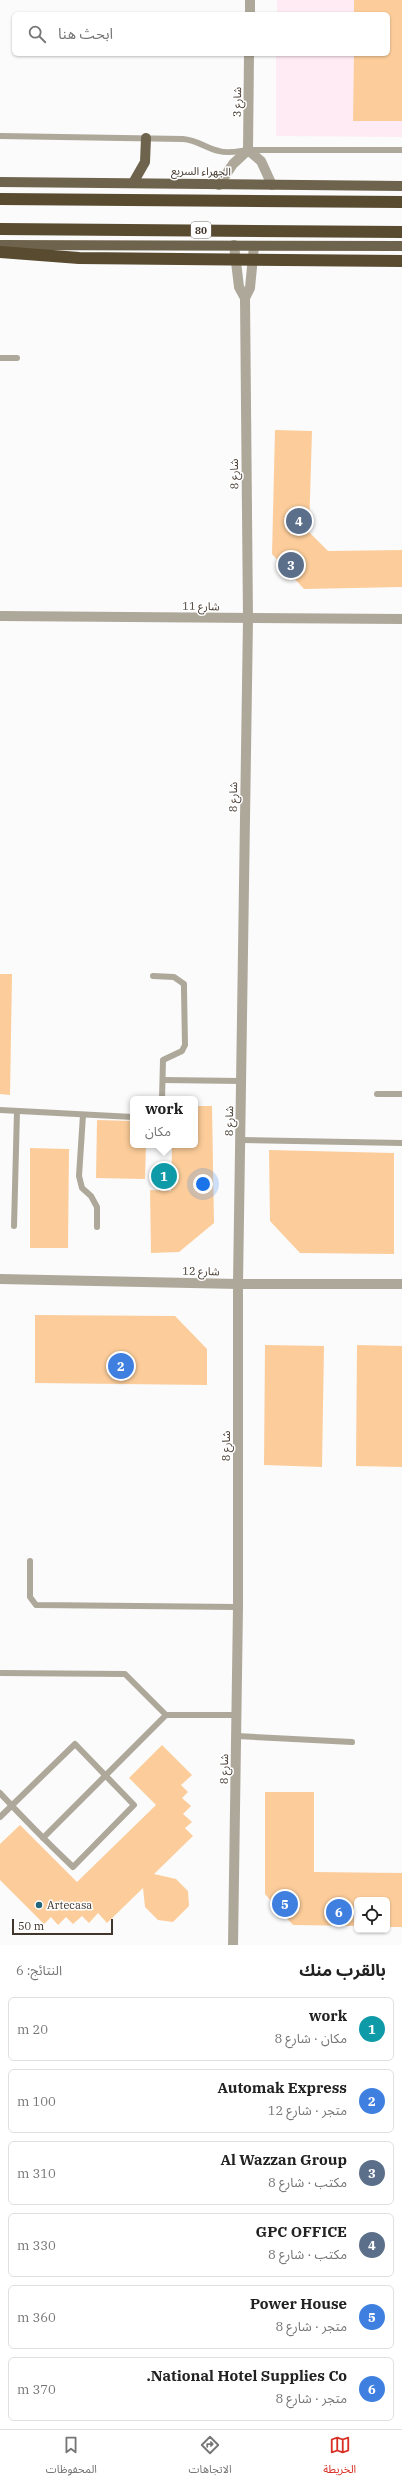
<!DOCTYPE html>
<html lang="ar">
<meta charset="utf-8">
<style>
:root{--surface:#fff;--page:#f6f6f6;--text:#222;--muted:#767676;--line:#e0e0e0;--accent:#d93025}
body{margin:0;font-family:"IBM Plex Serif","Noto Sans Arabic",serif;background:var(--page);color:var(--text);direction:rtl}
.controls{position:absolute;right:12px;bottom:12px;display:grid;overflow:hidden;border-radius:6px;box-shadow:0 1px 3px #0004}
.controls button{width:36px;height:36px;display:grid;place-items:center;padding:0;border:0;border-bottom:1px solid var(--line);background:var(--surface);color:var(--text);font:20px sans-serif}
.scale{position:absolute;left:12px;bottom:10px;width:101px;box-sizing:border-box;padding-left:4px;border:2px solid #41362c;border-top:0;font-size:11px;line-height:14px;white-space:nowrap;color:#41362c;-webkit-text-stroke:3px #fff;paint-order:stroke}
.you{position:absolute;left:203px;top:1184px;width:14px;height:14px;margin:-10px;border:3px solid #fff;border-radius:50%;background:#1a73e8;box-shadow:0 0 0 6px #1a73e833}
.badge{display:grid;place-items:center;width:26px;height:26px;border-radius:50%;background:var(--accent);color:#fff;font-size:13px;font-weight:700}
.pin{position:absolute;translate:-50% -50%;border:2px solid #fff;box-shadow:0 1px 4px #0006}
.popup{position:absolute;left:130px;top:1096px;width:68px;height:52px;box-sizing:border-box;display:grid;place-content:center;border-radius:6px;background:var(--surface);filter:drop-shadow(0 1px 3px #0005);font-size:13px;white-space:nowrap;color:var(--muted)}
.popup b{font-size:15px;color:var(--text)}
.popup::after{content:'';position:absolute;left:50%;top:100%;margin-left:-8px;border:8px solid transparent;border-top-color:var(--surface)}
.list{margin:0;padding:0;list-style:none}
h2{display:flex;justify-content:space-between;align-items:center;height:52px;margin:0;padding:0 16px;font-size:17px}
h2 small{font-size:13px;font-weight:400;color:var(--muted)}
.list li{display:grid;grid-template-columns:26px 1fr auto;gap:12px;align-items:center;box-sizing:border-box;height:64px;margin:0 8px 8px;padding:0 8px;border:1px solid var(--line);border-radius:6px}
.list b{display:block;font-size:15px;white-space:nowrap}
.list p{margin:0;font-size:13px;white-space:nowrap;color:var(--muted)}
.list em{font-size:13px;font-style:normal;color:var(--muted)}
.icon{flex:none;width:22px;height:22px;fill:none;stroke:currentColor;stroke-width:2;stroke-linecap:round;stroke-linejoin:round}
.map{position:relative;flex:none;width:402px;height:1945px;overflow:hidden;direction:ltr}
.search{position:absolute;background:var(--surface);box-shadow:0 1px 3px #0004;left:12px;right:12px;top:12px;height:44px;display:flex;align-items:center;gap:10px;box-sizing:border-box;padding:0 14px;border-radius:6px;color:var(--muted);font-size:15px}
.sheet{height:484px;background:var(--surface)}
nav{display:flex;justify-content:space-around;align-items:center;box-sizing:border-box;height:56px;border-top:1px solid var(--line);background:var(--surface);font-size:11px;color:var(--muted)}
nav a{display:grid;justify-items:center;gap:2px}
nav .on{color:var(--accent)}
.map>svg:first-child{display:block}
.commercial{fill:#ffebf3}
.building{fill:#fccd9a}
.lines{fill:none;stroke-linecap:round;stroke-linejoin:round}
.service{stroke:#aea89a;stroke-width:6}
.minor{stroke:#aea89a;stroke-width:10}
.tertiary{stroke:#aea89a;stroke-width:10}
.primary{stroke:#6e634c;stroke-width:10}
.motorway{stroke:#584b30;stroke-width:12}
.motorway-bridge{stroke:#584b30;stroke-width:12}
.poi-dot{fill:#236679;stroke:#fff;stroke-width:1.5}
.labels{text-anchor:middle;stroke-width:3;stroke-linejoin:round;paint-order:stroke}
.shield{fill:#fff;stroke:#7a726b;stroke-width:1}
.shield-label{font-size:10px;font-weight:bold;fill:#41362c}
.street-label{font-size:11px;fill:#41362c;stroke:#fff}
.poi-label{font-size:11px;fill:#41362c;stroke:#fff;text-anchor:start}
</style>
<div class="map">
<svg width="402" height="1945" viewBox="0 0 402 1945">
<rect width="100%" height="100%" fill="#fbfbfb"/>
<polygon class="commercial" points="277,0 402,0 402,137 276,136 276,54 388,54 388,14 277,14"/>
<g class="building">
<polygon points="354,0 402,0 402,121 353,121 354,54 388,54 388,14 354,14"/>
<polygon points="275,430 312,431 309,532 328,551 402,550 402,587 304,589 272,554"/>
<polygon points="0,974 12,974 10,1095 0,1094"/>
<polygon points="195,1106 212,1106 214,1223 179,1252 151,1253 150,1190 171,1191 172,1145 195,1145"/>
<polygon points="97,1120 133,1121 133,1145 146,1145 145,1179 96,1178"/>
<polygon points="30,1148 69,1149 68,1248 30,1248"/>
<polygon points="269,1150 394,1153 394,1254 300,1253 270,1221"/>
<polygon points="35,1315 175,1316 207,1349 207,1385 35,1383"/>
<polygon points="265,1345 324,1346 322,1467 264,1465"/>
<polygon points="357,1345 402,1346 402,1467 356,1466"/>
<polygon points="162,1745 192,1775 181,1785 188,1792 182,1798 191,1806 183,1814 192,1822 185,1828 193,1836 154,1874 176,1879 188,1891 189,1906 173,1922 158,1920 145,1907 143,1888 107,1923 98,1913 89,1923 82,1916 73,1924 66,1917 58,1925 51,1917 44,1924 0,1880 0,1844 20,1825 77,1882 156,1805 129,1778"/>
<polygon points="265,1792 314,1792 314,1872 402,1873 402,1927 387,1927 387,1900 357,1900 357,1926 293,1925 265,1894"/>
</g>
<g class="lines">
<g class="service">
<path d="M0,136l183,3c14,1 23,9 36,12 9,3 20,0 29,-1h154"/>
<polyline points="0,358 17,358"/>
<polyline points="153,976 174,977 184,984 184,990 185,1045 182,1051 163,1060 162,1099"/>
<polyline points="163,1080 241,1081"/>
<polyline points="377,1094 402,1094"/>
<polyline points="0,1110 133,1117"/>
<polyline points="83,1115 79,1176 82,1188 91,1196 97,1207 97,1227"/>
<polyline points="240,1140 402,1143"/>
<polyline points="14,1226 17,1111"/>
<polyline points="30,1561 30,1597 36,1605 238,1607"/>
<polyline points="0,1673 125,1674 166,1715 237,1715"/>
<polyline points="237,1736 352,1742"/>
<path d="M0,1793c24,26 48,50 73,74l61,-62 -59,-61 -75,73"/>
<polyline points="43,1838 166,1715"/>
</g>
<g class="minor">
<polyline points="250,14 250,0"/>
<polyline points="248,150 261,161 272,185"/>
<polyline points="219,185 233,164 248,150 249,54"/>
<polyline points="245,298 250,288 254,246"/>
<polyline points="0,616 402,619"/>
<polyline points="233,1945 238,1607 238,1284 248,619 245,298 239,287 234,245"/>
</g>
<polyline class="tertiary" points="0,1279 238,1284 402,1284"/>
<g class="primary">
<polyline points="0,182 402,186"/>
<polyline points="133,183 145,162 146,138"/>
<polyline points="0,245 402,246"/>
</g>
<g class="motorway">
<polyline points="0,199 402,202"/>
<polyline points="0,229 402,232"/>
</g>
<polyline class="motorway-bridge" points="0,252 79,258 402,261"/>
</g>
<circle class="poi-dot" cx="39" cy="1905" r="4"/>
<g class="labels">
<rect class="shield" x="191" y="222" width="20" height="16" rx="3"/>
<g class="shield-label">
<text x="201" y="234">80</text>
</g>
<g class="street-label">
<text transform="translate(237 102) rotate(-89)" y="4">شارع 3</text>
<text transform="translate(201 171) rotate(1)" y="4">الجهراء السريع</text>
<text transform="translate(234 474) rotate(-91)" y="4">شارع 8</text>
<text transform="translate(201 606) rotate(1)" y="4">شارع 11</text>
<text transform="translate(233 797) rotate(-89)" y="4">شارع 8</text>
<text transform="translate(229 1121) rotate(-89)" y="4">شارع 8</text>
<text transform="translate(201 1271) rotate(1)" y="4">شارع 12</text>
<text transform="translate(226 1446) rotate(-90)" y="4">شارع 8</text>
<text transform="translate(224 1769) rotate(-89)" y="4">شارع 8</text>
</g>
<g class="poi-label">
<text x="47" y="1909">Artecasa</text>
</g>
</g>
</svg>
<div class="controls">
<button><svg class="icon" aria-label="locate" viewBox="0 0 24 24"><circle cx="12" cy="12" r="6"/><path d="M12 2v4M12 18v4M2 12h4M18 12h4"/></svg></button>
</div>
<div class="scale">50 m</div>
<div class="you"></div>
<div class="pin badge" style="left:164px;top:1176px;background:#0f9aa8">1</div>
<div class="popup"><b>work</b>مكان</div>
<div class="pin badge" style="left:121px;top:1366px;background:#3f7fe0">2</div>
<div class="pin badge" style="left:291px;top:565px;background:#5c6f8a">3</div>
<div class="pin badge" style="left:299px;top:521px;background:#5c6f8a">4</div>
<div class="pin badge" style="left:285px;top:1904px;background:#3f7fe0">5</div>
<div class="pin badge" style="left:339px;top:1912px;background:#3f7fe0">6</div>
<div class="search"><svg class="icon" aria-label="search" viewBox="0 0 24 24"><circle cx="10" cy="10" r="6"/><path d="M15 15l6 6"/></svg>ابحث هنا</div>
</div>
<section class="sheet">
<h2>بالقرب منك<small>النتائج: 6</small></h2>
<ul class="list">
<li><span class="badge" style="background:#0f9aa8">1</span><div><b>work</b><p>مكان · شارع 8</p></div><em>20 m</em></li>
<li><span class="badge" style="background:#3f7fe0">2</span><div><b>Automak Express</b><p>متجر · شارع 12</p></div><em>100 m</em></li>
<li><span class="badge" style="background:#5c6f8a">3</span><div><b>Al Wazzan Group</b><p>مكتب · شارع 8</p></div><em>310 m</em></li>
<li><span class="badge" style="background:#5c6f8a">4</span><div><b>GPC OFFICE</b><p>مكتب · شارع 8</p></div><em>330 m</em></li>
<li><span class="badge" style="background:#3f7fe0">5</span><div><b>Power House</b><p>متجر · شارع 8</p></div><em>360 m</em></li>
<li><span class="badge" style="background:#3f7fe0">6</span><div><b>National Hotel Supplies Co.</b><p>متجر · شارع 8</p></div><em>370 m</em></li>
</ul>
</section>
<nav>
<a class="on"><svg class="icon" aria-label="map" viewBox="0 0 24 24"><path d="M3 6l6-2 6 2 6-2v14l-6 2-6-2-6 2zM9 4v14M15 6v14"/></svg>الخريطة</a>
<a><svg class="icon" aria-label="directions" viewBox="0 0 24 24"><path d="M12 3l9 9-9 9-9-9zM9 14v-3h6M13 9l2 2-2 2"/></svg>الاتجاهات</a>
<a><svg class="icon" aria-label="saved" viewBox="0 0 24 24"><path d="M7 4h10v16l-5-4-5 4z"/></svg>المحفوظات</a>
</nav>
